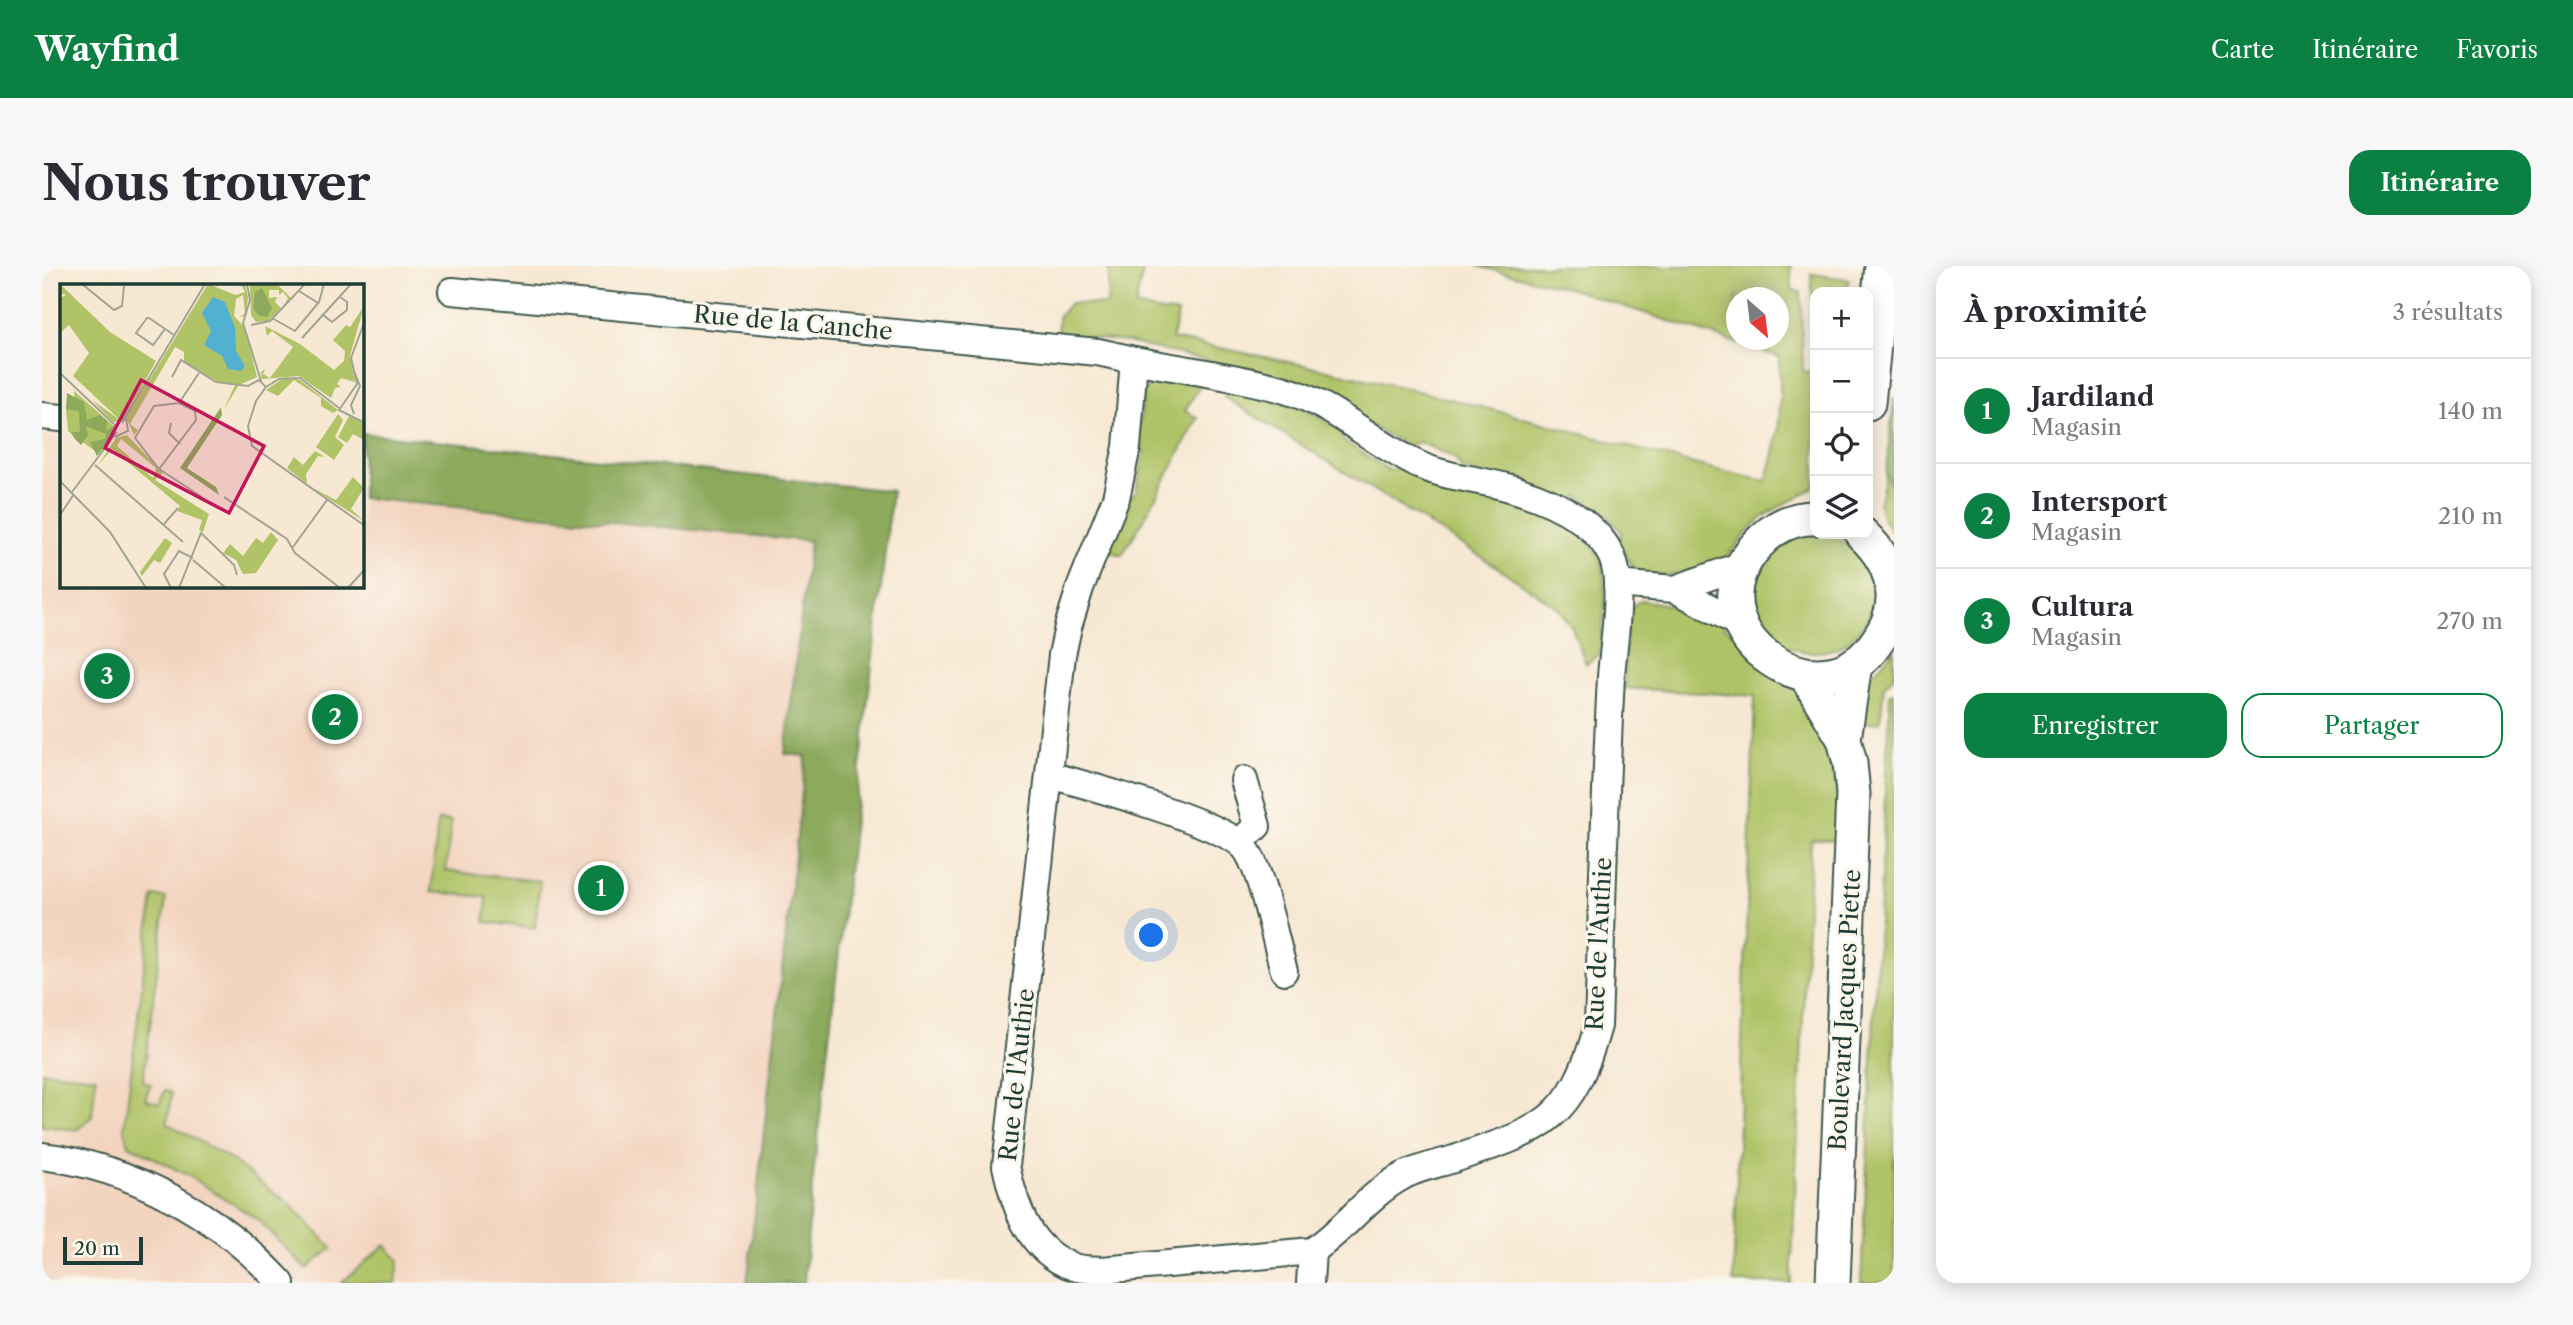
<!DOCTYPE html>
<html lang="fr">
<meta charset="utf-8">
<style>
:root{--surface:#fff;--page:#f7f7f7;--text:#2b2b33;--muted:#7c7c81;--line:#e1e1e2;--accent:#0b8043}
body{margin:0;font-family:"Libre Caslon Text",serif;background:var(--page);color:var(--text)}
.controls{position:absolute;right:21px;top:21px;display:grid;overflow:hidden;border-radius:14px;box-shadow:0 4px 18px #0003}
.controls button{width:63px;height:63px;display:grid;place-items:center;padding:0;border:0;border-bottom:2px solid var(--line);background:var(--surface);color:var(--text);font:35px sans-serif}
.compass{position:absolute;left:1684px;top:21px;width:63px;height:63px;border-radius:50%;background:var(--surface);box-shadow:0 4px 18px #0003;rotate:152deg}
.scale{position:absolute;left:21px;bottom:18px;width:80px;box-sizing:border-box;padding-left:7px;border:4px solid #1f3d34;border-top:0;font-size:19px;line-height:24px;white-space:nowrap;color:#1f3d34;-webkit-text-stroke:5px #fbf7ec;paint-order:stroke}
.you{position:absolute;left:1110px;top:670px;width:24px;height:24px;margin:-18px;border:5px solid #fff;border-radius:50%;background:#1a73e8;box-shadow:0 0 0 10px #1a73e833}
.badge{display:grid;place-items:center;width:46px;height:46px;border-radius:50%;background:var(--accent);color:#fff;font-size:23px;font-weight:700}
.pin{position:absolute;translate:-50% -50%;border:4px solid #fff;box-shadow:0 2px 7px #0006}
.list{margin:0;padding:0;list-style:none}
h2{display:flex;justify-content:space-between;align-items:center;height:91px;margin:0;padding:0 28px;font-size:30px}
h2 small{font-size:23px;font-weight:400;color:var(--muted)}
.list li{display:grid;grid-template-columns:46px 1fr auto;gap:21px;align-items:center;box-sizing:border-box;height:105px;padding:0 28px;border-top:2px solid var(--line)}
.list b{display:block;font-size:26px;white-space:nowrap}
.list p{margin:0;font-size:23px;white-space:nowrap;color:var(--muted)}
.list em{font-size:23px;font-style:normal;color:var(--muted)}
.actions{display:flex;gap:14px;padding:21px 28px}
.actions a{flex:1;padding:16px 0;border:2px solid var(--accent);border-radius:21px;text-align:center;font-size:24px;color:var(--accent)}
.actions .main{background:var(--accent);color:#fff}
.icon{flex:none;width:38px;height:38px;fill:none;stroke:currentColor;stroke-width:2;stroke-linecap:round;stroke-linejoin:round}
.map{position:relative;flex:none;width:1852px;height:1017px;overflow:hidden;border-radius:21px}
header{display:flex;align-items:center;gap:42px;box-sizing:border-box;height:98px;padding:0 35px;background:var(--accent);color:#fff}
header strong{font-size:33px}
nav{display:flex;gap:38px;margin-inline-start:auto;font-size:24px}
.intro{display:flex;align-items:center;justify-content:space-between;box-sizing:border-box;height:168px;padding:0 42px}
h1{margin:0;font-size:49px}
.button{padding:18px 32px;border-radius:21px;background:var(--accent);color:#fff;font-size:24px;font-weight:700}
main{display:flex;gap:42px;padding:0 42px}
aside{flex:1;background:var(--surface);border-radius:21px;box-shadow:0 4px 18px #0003}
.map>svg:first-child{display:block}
.built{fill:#f3d4bf}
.green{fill:#b0c367;stroke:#68804e;stroke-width:2;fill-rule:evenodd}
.forest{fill:#8ca95c;stroke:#567348;stroke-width:2}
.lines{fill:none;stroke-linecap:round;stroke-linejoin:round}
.minor-casing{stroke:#3f574c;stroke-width:30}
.major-casing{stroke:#3f574c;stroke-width:37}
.minor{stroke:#fff;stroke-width:26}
.major{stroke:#fff;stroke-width:33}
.labels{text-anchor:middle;stroke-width:6;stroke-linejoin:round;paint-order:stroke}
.street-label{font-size:24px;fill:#1f3d34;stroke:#fbf7ec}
.inset-road{fill:none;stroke:#a1a493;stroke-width:2}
.view{fill:#c2185b;fill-opacity:0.15;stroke:#c2185b;stroke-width:3.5}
.inset-edge{fill:none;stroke:#1f3d34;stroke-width:3.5}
</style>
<header>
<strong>Wayfind</strong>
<nav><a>Carte</a><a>Itinéraire</a><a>Favoris</a></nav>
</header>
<div class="intro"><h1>Nous trouver</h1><a class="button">Itinéraire</a></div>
<main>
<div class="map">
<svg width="1852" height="1017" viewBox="0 0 1852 1017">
<rect width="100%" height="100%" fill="#fbf7ec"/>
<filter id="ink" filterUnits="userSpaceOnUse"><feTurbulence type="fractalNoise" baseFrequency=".0143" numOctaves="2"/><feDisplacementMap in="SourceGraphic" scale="14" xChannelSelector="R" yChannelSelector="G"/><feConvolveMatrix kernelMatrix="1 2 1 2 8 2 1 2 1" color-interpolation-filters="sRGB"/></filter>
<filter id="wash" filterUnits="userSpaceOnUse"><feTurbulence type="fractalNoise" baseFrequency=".00686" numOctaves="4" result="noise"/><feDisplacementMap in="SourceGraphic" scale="28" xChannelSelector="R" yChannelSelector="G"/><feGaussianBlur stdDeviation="1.57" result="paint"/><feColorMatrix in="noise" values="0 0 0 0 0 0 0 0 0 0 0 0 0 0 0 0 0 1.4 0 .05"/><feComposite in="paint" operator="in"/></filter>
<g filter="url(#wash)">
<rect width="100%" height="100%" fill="#f7e8d3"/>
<polygon class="built" points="320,167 850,225 770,920 762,1017 0,1017 0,169 19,172 19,320 320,320"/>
<g class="green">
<path d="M1067,0h35l-9,40 31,7 1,-2 11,2 -6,26c122,22 244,50 363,82 77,20 153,44 231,60 16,-47 15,-76 13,-124l-214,-70 -88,-21h314l1,24 9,2 2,79 12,2v113c-17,13 -39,20 -55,34 -14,11 -21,24 -33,36 -15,13 -69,25 -88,16 -9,-5 -16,-22 -21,-31l4,-9 -14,-15 -30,-21 -7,6 -110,-33 -6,-11 -36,-16 -12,4 -115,-66 -165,-38 -69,-8v-17l12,-14 37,2zM1694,32h42v42h-42z"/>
<polygon points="1769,8 1807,13 1806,26 1773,26 1773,97"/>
<polygon points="1126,110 1159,118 1143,145 1156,152 1102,253 1080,289 1064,284 1084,234 1094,226 1102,187 1096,173 1102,125 1116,113"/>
<path d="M1188,123l72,18 39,24 1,9 48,31 9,-5c20,10 39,18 60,24 16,5 32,5 48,9 31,7 89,34 96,69 5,28 -1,58 -3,86l-14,10 -14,-36 -14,-20 -70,-47 -264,-164z"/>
<polygon points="1852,131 1852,270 1840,250 1837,238 1844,207"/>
<circle cx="1772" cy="327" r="59"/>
<polygon points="1600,334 1653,344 1673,352 1755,422 1783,456 1797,528 1794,574 1769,573 1749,1017 1691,1017 1713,430 1582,422 1585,348 1589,341"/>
<polygon points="1852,383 1852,410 1842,420 1838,456 1814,458 1826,410 1838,400"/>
<polygon points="1852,426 1852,1017 1819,1017 1848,429"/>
<polygon points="396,554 409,555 404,605 498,615 493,662 443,656 445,631 389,626"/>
<polygon points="111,630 124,632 101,816 109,818 103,833 117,838 123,824 130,827 125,857 188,893 247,938 290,982 264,1003 215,953 147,910 87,879 82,863"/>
<polygon points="0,805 54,811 50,851 35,864 0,860"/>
<polygon points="343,979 357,994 354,1017 299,1017"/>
</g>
<g class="forest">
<polygon points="1852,131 1852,225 1844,207"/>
<polygon points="320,167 850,225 770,920 762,1017 705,1017 764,490 743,488 768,275 320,232"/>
</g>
</g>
<g filter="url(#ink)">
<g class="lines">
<defs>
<g id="minor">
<polyline points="410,25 1056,86 1092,94"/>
<path d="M1092,94c50,10 102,16 151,30 45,13 83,48 124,70 32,18 67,18 101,28 38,11 85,31 102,69 12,27 1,89 -1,120 -6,116 -9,233 -13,349 -27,96 -55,103 -144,133 -16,5 -36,9 -51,17 -37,20 -57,53 -91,75l-210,19c-9,-1 -20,0 -28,-3 -45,-15 -59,-60 -68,-101l56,-511 6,-28 12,-39 36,-90 11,-51z"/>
<polyline points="0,150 19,152"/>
<polyline points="1575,318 1633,323 1698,358"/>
<polyline points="1633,323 1700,299"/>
<path d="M1007,509c35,9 177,49 196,73 16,20 31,95 39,123"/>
<polyline points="1198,576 1215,560 1202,514"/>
<path d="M0,890c91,11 178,60 239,127"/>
<polyline points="1268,1017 1270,985"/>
</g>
<g id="major">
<polyline points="1826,137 1840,0"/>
<path d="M1773,252c-28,-1 -50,15 -66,37 -57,82 73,168 127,88 11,-16 18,-30 17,-49 -2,-25 -13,-43 -31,-60"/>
<polyline points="1763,408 1802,473 1808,497 1811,528 1791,1017"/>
<polyline points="1802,473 1813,398"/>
</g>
</defs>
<use href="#minor" class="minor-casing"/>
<use href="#major" class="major-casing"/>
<use href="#minor" class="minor"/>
<use href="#major" class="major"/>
</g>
</g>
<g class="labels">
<g class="street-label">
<text transform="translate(751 57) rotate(5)" y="8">Rue de la Canche</text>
<text transform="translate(1557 678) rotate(-87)" y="8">Rue de l'Authie</text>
<text transform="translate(1803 744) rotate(-87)" y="8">Boulevard Jacques Piette</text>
<text transform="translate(975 809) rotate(-84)" y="8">Rue de l'Authie</text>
</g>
</g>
<g transform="translate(18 18)">
<rect width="304" height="304" fill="#f7e8d3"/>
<path d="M0,0l50,48 46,29 -33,60 -10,1 -21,-22 28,20 -47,-44 16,-23 -20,-28 -9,8v-35l6,-3 -6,-2zM148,0l28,11 9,-3 -4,-7 4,-1 3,13 -2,18 -7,3 6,-5 -2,-18 -7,4 -2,17 11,12 12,49 -18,8 -15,24 11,-24 -17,-3 -34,-20v-10l-9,-5 -45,77 8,6 -4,5 -8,-17zM190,0l28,1 13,13 -6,5 3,-5 -5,-6 -4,3v-5h-10v8l8,-1 -2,5 6,6 -13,13 -12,1 -5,-7zM304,22l-14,50 5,26 -14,-4 -4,6 4,3 -6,1 -4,10 -32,-22 -37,3 -1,-7 4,-3 -2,5 7,4 23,-31 -21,-16 -5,5 -2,-10 35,18 34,26 10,-9 1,-10 -12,-11 13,-15 4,2zM225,93l15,3 38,30 -5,3 -12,-7v-8l-27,-18 -16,16 -12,-6zM14,107l41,36 -16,27 -31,-23 -2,-22 9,-2zM278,130l5,6 -8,17 9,8 -10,15 -18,-13zM289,132l15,8v16l-11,-6 -6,9 -9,-6zM67,151l36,38 -8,7 54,34 -6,18 -4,-2 3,-10 -25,-9 3,-5 -68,-57 -14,16 18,-27zM61,155l35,29 -3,10 -36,-32zM255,167l10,6 -7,-1 -12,18 1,10 -20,-16 7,-11 9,8zM293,193l11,11 -13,21 13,12 -55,-35 27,14zM211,248l7,8 -22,33 -13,1 -7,-14 -13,-7 7,-9 13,12 13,-18 7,5zM105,254l7,5 -12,20 -6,-3 -12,16 -2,-4z" fill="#b0c367" fill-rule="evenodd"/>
<path d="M202,4l10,20 -5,9 -9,-2 -5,-7 2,-16zM7,109l17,9 3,18 13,-5 7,6 -1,10 8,-5 -1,9 -16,21 -7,-14 15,-3 1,-5 -20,-8 2,9 -7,10 -7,-7 -3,-6h9l-1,-21 -13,-2zM161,123l1,8 -35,53 29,19 3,8 -39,-27z" fill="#8ca95c"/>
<path d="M153,13l12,5 10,26 1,23 9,15 -4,5 -13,-2 -6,-13 -18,-11 7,-14 -9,-18z" fill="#52b0d0"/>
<path class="inset-road" d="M22,0l32,26 8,-4 2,-20M187,0l3,16 -7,23 18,58M239,7l19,12M262,30l10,8 15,-12v-8l-7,-5M212,34l23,13 24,-29 5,-18M305,36l-14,38 6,26 -18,26 26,13M191,41l19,-4 35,-37M105,45l-12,16 -17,-12 11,-15h2l25,17M242,54l49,-54M0,89l57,54M112,93l9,-17 35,22 32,4 11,-6 7,7M219,95l-13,8 -10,14 -8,25 4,20 113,80M219,95l21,-1 39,30M119,119l16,8 1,9 -37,49 -24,-31 19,-32zM119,119l20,-30M294,130l-3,-9 9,-19 -6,-15M62,139l83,-139M111,139l-2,10 11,11M55,153l13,-6 -2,-13M35,181l88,77M99,185l43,28M0,197l50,51 36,56M12,208l45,-60M164,213l63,42 8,14 45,35M0,231l14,-21M104,240l14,-16M233,263l34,-47M133,276l33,28M111,304l-7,-14 15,-23 14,7M119,304l22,-55 33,32 3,10M288,304l17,-19"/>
<path class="view" d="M81,96l123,66 -35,67 -124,-65z"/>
<rect width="304" height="304" class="inset-edge"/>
</g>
</svg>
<div class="controls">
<button>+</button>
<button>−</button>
<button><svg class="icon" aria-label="locate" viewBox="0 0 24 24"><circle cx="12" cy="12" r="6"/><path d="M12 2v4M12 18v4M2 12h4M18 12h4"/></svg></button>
<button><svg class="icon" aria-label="layers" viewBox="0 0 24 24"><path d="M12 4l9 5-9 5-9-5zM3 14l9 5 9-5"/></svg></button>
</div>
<svg class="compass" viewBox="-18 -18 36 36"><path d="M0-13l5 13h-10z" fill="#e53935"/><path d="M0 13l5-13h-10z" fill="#7c7c81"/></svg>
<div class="scale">20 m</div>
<div class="you"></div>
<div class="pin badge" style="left:559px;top:622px">1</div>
<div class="pin badge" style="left:293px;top:451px">2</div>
<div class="pin badge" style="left:65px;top:410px">3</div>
</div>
<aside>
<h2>À proximité<small>3 résultats</small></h2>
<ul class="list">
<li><span class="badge">1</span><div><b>Jardiland</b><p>Magasin</p></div><em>140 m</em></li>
<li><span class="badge">2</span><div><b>Intersport</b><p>Magasin</p></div><em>210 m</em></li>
<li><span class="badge">3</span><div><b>Cultura</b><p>Magasin</p></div><em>270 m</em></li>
</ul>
<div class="actions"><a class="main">Enregistrer</a><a>Partager</a></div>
</aside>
</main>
